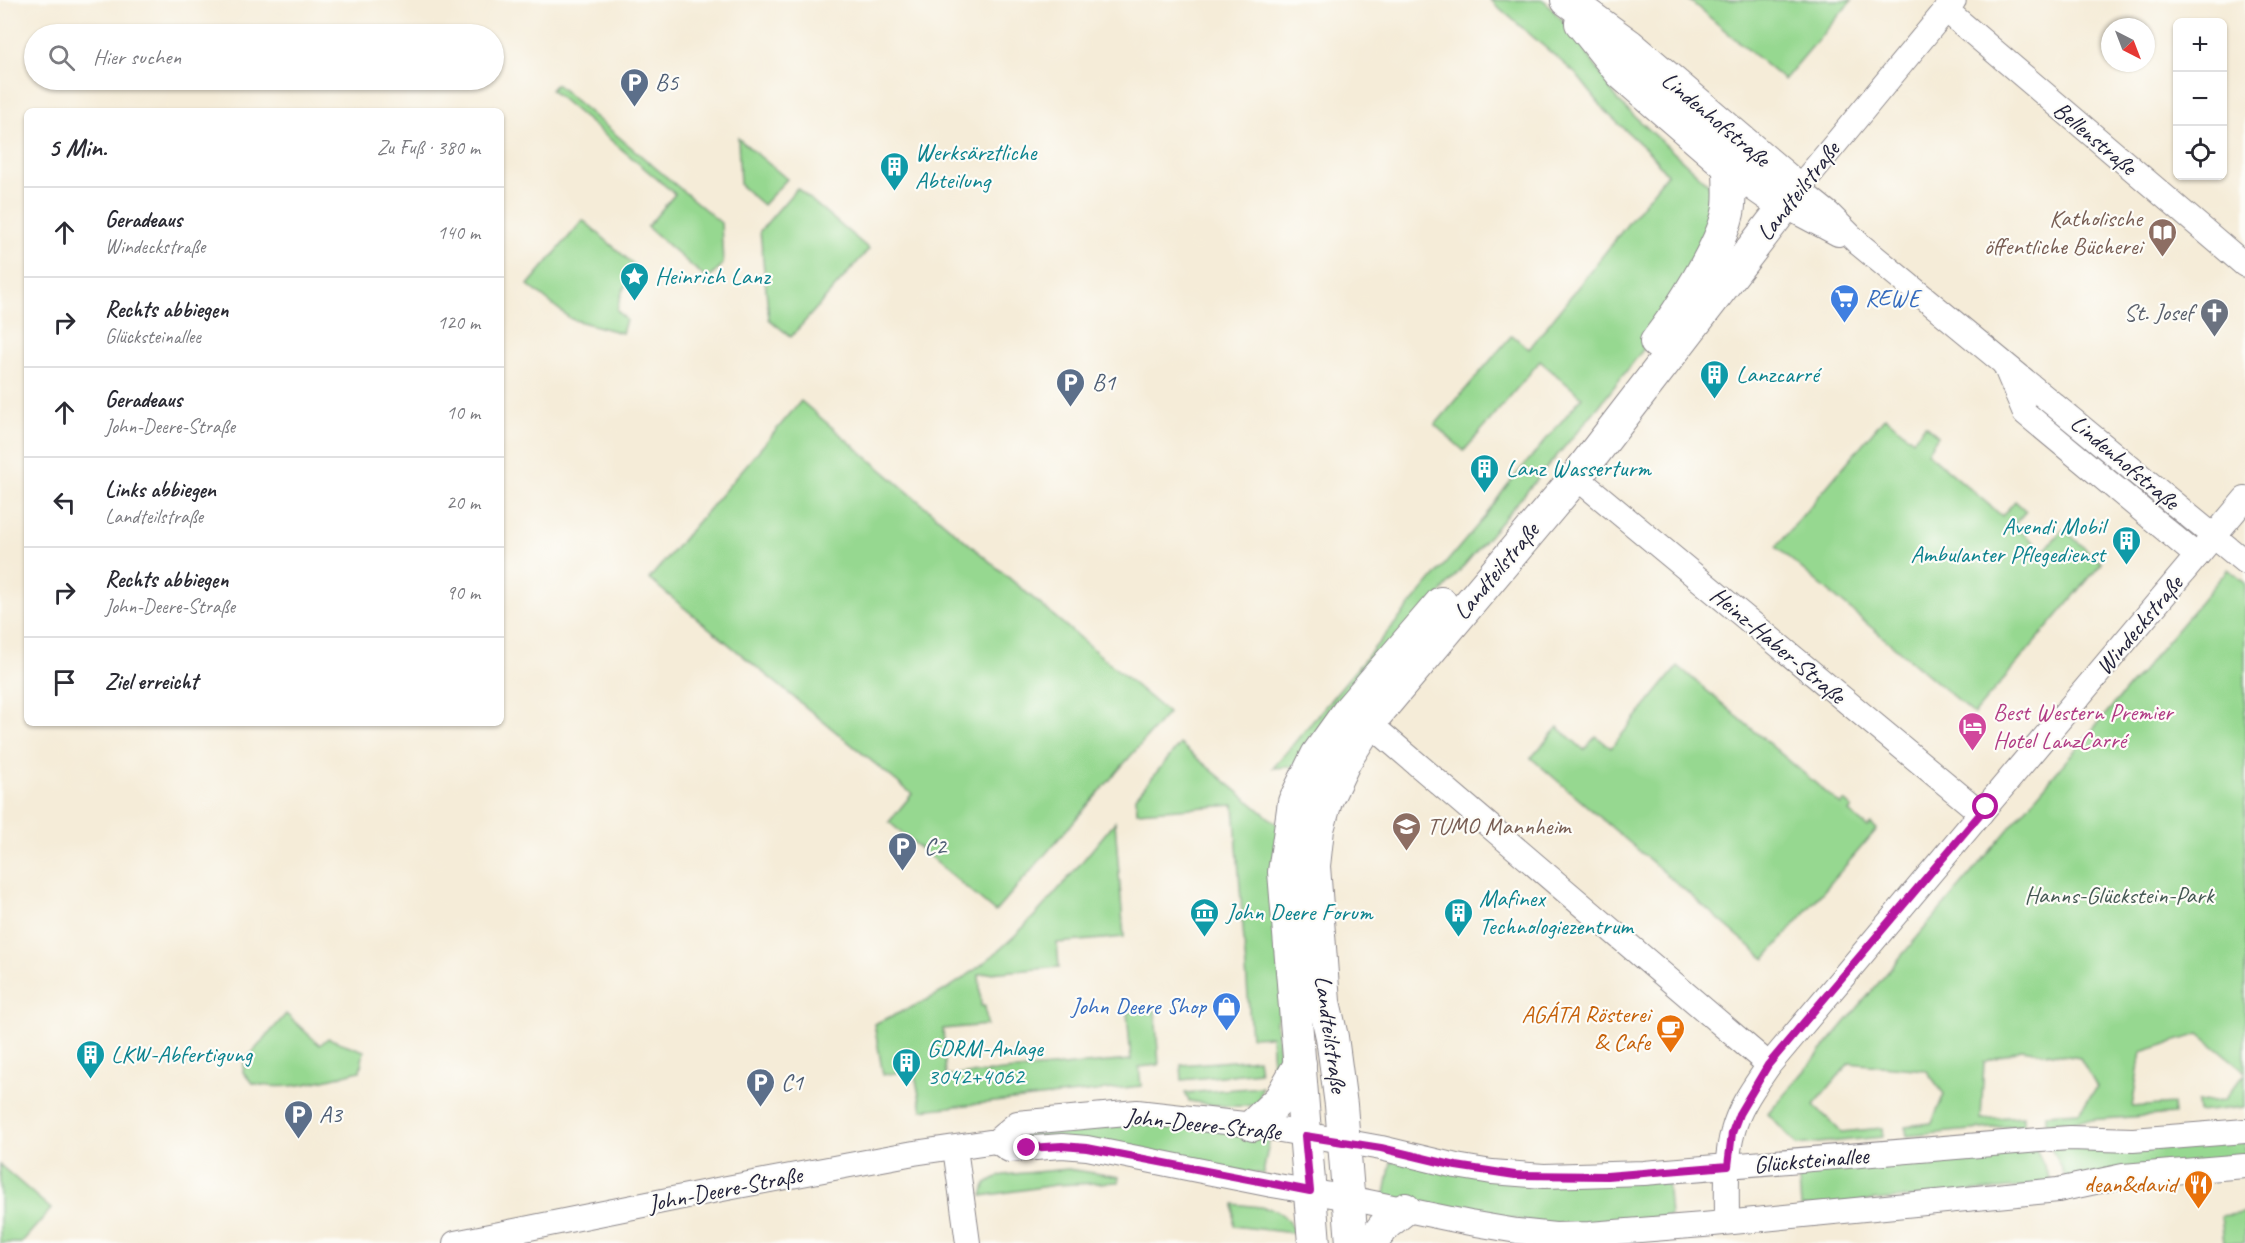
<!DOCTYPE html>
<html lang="de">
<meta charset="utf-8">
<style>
:root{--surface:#fff;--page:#f2f2f3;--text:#2b2b33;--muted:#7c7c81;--line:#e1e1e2}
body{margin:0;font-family:Caveat,sans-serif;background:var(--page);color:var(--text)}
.controls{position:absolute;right:18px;top:18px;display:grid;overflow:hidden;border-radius:9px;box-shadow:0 2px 4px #0004}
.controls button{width:54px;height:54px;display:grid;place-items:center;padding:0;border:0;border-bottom:2px solid var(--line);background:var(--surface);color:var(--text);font:30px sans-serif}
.compass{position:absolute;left:2101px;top:18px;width:54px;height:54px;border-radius:50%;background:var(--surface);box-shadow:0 2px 4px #0004;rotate:138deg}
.stop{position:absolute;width:18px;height:18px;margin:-14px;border:4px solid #b5179e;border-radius:50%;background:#fff}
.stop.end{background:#b5179e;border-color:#fff;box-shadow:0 2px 6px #0008}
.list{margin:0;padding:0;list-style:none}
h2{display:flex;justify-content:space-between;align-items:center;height:78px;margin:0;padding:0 24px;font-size:26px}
h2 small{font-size:20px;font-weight:400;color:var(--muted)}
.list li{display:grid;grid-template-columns:39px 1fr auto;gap:18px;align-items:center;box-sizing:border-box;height:90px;padding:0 24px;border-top:2px solid var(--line)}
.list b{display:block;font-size:22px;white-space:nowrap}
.list p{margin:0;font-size:20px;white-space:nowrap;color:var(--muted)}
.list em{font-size:20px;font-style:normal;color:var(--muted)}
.icon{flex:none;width:33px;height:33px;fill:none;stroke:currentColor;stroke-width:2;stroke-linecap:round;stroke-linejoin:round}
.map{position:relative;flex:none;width:2245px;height:1243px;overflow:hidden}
.search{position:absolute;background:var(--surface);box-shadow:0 2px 4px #0004;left:24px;top:24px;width:480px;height:66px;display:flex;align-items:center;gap:15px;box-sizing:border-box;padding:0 21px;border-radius:33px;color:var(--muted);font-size:22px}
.panel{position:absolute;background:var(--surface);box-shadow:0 2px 4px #0004;left:24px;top:108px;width:480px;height:618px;border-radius:9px}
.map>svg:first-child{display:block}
.green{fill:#96d890;stroke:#5c7d66;stroke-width:1.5}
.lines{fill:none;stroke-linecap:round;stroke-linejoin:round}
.minor-casing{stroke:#8c878a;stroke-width:26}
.tertiary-casing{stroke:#8c878a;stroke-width:34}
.minor{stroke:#fff;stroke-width:24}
.tertiary{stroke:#fff;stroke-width:32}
.route{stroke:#b5179e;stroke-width:8}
.labels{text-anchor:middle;stroke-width:4.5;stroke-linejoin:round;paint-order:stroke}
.service-label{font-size:24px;fill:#4e5e75;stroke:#fdfcf7;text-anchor:start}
.street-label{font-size:24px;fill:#22223b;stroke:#fdfcf7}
.culture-label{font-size:24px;fill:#0d838f;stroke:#fdfcf7;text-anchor:start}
.education-label{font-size:24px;fill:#785e54;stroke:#fdfcf7;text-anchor:end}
.shop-label{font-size:24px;fill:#366cbe;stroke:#fdfcf7;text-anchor:start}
.worship-label{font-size:24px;fill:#5b616d;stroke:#fdfcf7;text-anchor:end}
.hotel-label{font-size:24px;fill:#b23c85;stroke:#fdfcf7;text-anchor:start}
.park-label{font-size:24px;fill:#455954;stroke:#fdfcf7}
.food-label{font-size:24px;fill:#c56008;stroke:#fdfcf7;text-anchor:end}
</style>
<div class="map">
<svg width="2245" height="1243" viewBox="0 0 2245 1243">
<rect width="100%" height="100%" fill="#fdfcf7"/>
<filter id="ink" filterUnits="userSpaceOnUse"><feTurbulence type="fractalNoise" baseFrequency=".0167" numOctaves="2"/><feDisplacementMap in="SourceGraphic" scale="12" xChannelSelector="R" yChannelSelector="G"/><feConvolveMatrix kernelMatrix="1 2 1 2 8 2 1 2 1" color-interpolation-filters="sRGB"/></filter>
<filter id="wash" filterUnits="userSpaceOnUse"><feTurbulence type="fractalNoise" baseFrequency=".008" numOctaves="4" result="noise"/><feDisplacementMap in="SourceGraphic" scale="24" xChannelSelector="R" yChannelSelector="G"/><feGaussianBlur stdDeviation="1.35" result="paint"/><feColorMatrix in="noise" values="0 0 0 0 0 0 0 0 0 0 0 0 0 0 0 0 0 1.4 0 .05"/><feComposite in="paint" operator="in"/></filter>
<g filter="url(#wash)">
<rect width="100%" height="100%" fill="#f5ecd8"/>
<g class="green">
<polygon points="1490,0 1543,0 1546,2 1576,36 1618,101 1709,185 1713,207 1704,244 1669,309 1642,351 1599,406 1313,744 1300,766 1273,768 1483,519 1506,487 1582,397 1540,361 1464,451 1435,425 1512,335 1529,349 1667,174 1649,152 1607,113 1576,74"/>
<polygon points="1689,0 1852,0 1784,80"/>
<polygon points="556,84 721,223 723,264 708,280 647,227 675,194 551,90"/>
<polygon points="738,138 787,179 763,205 740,185"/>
<polygon points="797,188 869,249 791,337 769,319 760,231"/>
<path d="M583,220l58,51 -1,7c-17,1 -19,17 -23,32l9,10 -4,13 -51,-14 -43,-34z"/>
<polygon points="801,401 1168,713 995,912 889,822 912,794 649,579"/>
<polygon points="1885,417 1913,440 1925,425 1938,436 1927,452 2002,516 2015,501 2026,511 2014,525 2044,551 2063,529 2102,563 1974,714 1776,547"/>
<polygon points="2228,569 2245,583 2245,1071 2199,1034 2141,1052 2132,1107 2173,1104 2174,1114 2046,1123 2046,1114 2079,1112 2097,1087 2080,1058 2021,1049 1984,1062 1981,1119 2023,1116 2023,1125 1907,1136 1905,1126 1932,1123 1944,1094 1926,1070 1849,1063 1814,1105 1841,1132 1882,1128 1883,1137 1797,1145 1768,1114"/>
<polygon points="1678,666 1841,805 1844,801 1852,808 1849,812 1867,827 1871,824 1877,829 1765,959 1531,758 1558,727 1584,750 1596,736 1611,748"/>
<polygon points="1180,744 1279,826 1282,1005 1276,1022 1280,1068 1274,1082 1271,1036 1251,1037 1234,805 1137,812 1136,797"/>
<path d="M1115,822l9,115 -67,6 2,24 -80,7 2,32h4l2,19 -44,4 3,47 185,-16 -4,-48 28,-3 4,56 -20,2 2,19 -219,24 -8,-40 -31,5 -9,-51c22,-10 45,-19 66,-31 72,-41 123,-109 175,-171z"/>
<path d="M286,1014l34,31 8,-7 36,13 -4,20c-34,8 -73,22 -108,12l-9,-11 1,-10z"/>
<polygon points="1258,1059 1260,1072 1182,1080 1181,1065"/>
<polygon points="2245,1073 2245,1107 2198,1112 2197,1102 2224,1100"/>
<path d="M1262,1087c-1,5 -2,11 -4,14 -8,11 -55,2 -69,0l-4,-8z"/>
<polygon points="1161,1122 1270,1137 1263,1174 1011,1140 1013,1136 1032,1133"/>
<polygon points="2245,1138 2245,1159 2068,1183 2050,1146"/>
<polygon points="2035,1147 2053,1184 1801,1207 1798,1168"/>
<polygon points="1391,1162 1667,1178 1670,1216 1574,1228 1384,1199"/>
<polygon points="0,1165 51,1209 21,1243 0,1243"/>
<polygon points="1068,1169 1119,1177 1119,1182 1055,1185 982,1196 985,1185 993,1179 1003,1175"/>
<path d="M1234,1204c27,4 50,-1 60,29l-60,-7z"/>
<polygon points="2245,1213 2245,1243 2224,1243 2221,1216"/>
</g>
</g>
<g filter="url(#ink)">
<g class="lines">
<defs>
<g id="minor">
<polyline points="1954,0 1798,189 1828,213 1859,244 2245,562"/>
<polyline points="1946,10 2245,265"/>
<polyline points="1785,206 1838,234"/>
<polyline points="2006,368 2025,413 2197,556"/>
<polyline points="1576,477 1981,813"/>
<polyline points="1369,723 1769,1065"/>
<polyline points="996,1141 1009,1150 1062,1146 1087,1148 1272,1185 1349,1198 1470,1223 1517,1231 1555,1235 1590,1234 1703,1225 2058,1190 2123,1176 2245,1166"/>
<polyline points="955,1148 968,1243"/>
<path d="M1727,1221c0,-29 -2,-62 6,-90 6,-24 22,-45 36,-66l476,-566"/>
<polyline points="455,1243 722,1189 914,1153 996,1141 1017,1123 1137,1112 1253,1125 1381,1148 1456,1166 1492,1172 1544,1176 1644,1173 2040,1140 2070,1138 2133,1140 2245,1131"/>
</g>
<g id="tertiary">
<polyline points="1581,23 1621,73 1729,167 1785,206"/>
<path d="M1656,342c23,-30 64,-93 72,-129 3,-14 1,-31 1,-46"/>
<polyline points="1253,1125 1280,1099 1300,1064"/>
<polyline points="1314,1243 1284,872 1294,802 1317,755 1350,709 1441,603"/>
<polyline points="1352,1243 1341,1105 1332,1037 1324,1002 1314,866 1318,829 1326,801 1345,761 1369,723 1576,477 1798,189 1629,45 1567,0"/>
<polyline points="1371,1243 1386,1224 1405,1209"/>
</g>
</defs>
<use href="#minor" class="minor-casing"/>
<use href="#tertiary" class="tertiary-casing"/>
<use href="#minor" class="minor"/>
<use href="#tertiary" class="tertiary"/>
</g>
</g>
<g class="lines" filter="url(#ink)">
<polyline class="route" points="1027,1148 1062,1146 1087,1148 1310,1191 1305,1136 1381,1148 1456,1166 1515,1175 1607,1176 1728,1166 1732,1133 1739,1114 1768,1065 1986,807"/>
</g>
<defs>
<symbol id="parking-pin" viewBox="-11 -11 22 30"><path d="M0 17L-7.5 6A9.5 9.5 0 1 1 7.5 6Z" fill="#5c6f8a" stroke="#fdfcf7"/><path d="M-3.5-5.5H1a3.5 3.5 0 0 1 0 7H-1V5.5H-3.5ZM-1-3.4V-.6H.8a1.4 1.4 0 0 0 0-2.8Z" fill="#fff"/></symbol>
<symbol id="building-pin" viewBox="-11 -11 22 30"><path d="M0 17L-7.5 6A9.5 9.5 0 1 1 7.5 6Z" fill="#0f9aa8" stroke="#fdfcf7"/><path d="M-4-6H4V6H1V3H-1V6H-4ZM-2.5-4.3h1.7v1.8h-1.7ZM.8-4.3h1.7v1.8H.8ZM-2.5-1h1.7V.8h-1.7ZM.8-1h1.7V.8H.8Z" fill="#fff"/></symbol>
<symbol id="library-pin" viewBox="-11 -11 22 30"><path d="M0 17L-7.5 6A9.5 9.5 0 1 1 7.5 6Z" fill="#8d6e63" stroke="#fdfcf7"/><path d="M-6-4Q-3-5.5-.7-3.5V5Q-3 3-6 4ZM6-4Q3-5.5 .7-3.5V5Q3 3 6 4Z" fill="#fff"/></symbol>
<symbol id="sight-pin" viewBox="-11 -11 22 30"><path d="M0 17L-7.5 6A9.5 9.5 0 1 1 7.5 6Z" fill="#0f9aa8" stroke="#fdfcf7"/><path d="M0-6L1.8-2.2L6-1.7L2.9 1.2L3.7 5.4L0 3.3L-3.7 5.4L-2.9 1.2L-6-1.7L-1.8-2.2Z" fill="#fff"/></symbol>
<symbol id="supermarket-pin" viewBox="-11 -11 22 30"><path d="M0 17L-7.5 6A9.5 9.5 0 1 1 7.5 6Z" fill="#3f7fe0" stroke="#fdfcf7"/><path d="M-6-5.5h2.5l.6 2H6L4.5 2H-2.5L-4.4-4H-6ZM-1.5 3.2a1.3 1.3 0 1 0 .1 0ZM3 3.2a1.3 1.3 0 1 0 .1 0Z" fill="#fff"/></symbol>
<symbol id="church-pin" viewBox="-11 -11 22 30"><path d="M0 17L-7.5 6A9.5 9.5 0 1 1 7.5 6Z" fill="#6b7280" stroke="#fdfcf7"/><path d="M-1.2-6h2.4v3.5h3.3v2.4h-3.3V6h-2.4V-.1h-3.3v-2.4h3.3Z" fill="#fff"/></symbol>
<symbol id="hotel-pin" viewBox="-11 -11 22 30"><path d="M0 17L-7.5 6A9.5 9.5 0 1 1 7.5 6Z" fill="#d1479c" stroke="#fdfcf7"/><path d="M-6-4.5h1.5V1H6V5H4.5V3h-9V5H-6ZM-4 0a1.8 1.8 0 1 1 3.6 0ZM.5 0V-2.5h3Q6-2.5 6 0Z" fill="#fff"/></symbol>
<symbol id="university-pin" viewBox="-11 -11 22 30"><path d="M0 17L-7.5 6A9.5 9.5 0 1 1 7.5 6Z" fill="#8d6e63" stroke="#fdfcf7"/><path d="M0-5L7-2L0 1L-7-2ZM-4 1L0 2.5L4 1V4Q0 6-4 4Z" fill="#fff"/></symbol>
<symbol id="museum-pin" viewBox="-11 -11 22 30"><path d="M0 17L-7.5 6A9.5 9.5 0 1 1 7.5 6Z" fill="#0f9aa8" stroke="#fdfcf7"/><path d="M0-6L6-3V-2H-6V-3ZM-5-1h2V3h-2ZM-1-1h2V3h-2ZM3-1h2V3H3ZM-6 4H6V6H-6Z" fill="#fff"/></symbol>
<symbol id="shop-pin" viewBox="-11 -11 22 30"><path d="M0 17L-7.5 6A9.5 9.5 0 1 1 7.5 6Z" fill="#3f7fe0" stroke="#fdfcf7"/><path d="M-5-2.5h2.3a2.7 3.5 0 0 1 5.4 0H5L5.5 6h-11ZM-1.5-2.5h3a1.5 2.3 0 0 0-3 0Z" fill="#fff"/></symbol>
<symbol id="cafe-pin" viewBox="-11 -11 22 30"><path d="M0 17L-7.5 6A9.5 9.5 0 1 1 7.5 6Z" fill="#e8710a" stroke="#fdfcf7"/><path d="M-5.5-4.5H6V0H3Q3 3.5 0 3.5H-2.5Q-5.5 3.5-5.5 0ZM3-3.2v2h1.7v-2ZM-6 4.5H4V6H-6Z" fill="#fff"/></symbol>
<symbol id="restaurant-pin" viewBox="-11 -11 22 30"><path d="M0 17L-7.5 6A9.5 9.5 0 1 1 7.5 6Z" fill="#e8710a" stroke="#fdfcf7"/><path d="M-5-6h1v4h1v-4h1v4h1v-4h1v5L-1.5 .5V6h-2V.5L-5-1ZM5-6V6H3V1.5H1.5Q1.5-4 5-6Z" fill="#fff"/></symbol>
</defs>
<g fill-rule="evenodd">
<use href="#parking-pin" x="618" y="66" width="33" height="45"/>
<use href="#building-pin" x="878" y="150" width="33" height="45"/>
<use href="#library-pin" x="2146" y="216" width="33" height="45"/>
<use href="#sight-pin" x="618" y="260" width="33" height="45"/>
<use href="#supermarket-pin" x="1828" y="282" width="33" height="45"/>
<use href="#church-pin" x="2198" y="296" width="33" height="45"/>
<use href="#building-pin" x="1698" y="358" width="33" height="45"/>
<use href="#parking-pin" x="1054" y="366" width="33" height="45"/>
<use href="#building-pin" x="1468" y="452" width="33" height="45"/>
<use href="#building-pin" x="2110" y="524" width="33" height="45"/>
<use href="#hotel-pin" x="1956" y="710" width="33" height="45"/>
<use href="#university-pin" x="1390" y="810" width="33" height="45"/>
<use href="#parking-pin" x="886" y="830" width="33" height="45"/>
<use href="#museum-pin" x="1188" y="896" width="33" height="45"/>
<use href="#building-pin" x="1442" y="896" width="33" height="45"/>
<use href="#shop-pin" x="1210" y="990" width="33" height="45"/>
<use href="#cafe-pin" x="1654" y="1012" width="33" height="45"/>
<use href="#building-pin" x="74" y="1038" width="33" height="45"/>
<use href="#building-pin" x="890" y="1046" width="33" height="45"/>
<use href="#parking-pin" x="744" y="1066" width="33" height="45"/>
<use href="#parking-pin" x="282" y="1098" width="33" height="45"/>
<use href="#restaurant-pin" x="2182" y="1168" width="33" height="45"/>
</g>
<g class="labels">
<g class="service-label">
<text x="655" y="90">B5</text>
<text x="1092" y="390">B1</text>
<text x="924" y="854">C2</text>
<text x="781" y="1090">C1</text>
<text x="319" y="1122">A3</text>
</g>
<g class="street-label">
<text transform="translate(1716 119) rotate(40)" y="8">Lindenhofstraße</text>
<text transform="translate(2095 138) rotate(40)" y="8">Bellenstraße</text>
<text transform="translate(1798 191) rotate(-52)" y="8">Landteilstraße</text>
<text transform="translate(2125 462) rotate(40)" y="8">Lindenhofstraße</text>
<text transform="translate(1496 571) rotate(-50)" y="8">Landteilstraße</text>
<text transform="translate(2139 625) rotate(-50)" y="8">Windeckstraße</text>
<text transform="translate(1778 645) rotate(40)" y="8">Heinz-Haber-Straße</text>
<text transform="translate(1331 1034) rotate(82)" y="8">Landteilstraße</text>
<text transform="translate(1203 1124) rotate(6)" y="8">John-Deere-Straße</text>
<text transform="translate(1811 1160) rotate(-5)" y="8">Glücksteinallee</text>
<text transform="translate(725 1189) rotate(-11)" y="8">John-Deere-Straße</text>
</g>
<g class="culture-label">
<text x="915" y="160">Werksärztliche<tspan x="915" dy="28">Abteilung</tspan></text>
<text x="655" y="284">Heinrich Lanz</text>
<text x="1736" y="382">Lanzcarré</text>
<text x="1506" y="476">Lanz Wasserturm</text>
<text x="2105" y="534" text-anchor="end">Avendi Mobil<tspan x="2105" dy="28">Ambulanter Pflegedienst</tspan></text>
<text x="1479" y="906">Mafinex<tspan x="1479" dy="28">Technologiezentrum</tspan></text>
<text x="1226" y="920">John Deere Forum</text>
<text x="927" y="1056">GDRM-Anlage<tspan x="927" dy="28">3042+4062</tspan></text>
<text x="111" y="1062">LKW-Abfertigung</text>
</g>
<g class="education-label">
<text x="2142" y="226">Katholische<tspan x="2142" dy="28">öffentliche Bücherei</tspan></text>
<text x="1427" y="834" text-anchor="start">TUMO Mannheim</text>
</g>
<g class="shop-label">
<text x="1865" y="306">REWE</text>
<text x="1206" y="1014" text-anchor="end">John Deere Shop</text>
</g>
<g class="worship-label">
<text x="2193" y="320">St. Josef</text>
</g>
<g class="hotel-label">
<text x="1993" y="720">Best Western Premier<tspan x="1993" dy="28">Hotel LanzCarré</tspan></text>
</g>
<g class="park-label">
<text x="2119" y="903">Hanns-Glückstein-Park</text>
</g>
<g class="food-label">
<text x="1650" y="1022">AGÁTA Rösterei<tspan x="1650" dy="28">&amp; Cafe</tspan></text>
<text x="2177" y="1192">dean&amp;david</text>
</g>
</g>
</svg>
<div class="controls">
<button>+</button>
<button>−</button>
<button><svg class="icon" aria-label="locate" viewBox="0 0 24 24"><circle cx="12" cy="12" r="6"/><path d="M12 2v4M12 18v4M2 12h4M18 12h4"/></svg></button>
</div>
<svg class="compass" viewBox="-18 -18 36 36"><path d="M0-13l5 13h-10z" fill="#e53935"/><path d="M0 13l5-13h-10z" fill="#7c7c81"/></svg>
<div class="stop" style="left:1986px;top:807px"></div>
<div class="stop end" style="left:1027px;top:1148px"></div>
<div class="search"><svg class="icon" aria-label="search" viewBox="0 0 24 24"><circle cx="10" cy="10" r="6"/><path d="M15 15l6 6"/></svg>Hier suchen</div>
<section class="panel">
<h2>5 Min.<small>Zu Fuß · 380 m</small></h2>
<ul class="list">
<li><svg class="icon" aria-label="ahead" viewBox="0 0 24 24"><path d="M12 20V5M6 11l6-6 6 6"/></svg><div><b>Geradeaus</b><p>Windeckstraße</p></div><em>140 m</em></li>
<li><svg class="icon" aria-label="right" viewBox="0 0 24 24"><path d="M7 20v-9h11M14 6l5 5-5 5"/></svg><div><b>Rechts abbiegen</b><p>Glücksteinallee</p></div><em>120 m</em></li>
<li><svg class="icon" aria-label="ahead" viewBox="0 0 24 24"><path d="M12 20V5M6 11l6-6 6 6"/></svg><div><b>Geradeaus</b><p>John-Deere-Straße</p></div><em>10 m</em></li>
<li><svg class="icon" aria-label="left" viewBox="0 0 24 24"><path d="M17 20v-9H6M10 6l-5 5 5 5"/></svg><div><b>Links abbiegen</b><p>Landteilstraße</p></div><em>20 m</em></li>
<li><svg class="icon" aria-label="right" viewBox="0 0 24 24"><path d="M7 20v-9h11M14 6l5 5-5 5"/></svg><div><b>Rechts abbiegen</b><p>John-Deere-Straße</p></div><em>90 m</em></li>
<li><svg class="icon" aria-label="arrive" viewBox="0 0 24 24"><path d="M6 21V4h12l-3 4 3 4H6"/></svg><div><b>Ziel erreicht</b></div></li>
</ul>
</section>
</div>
